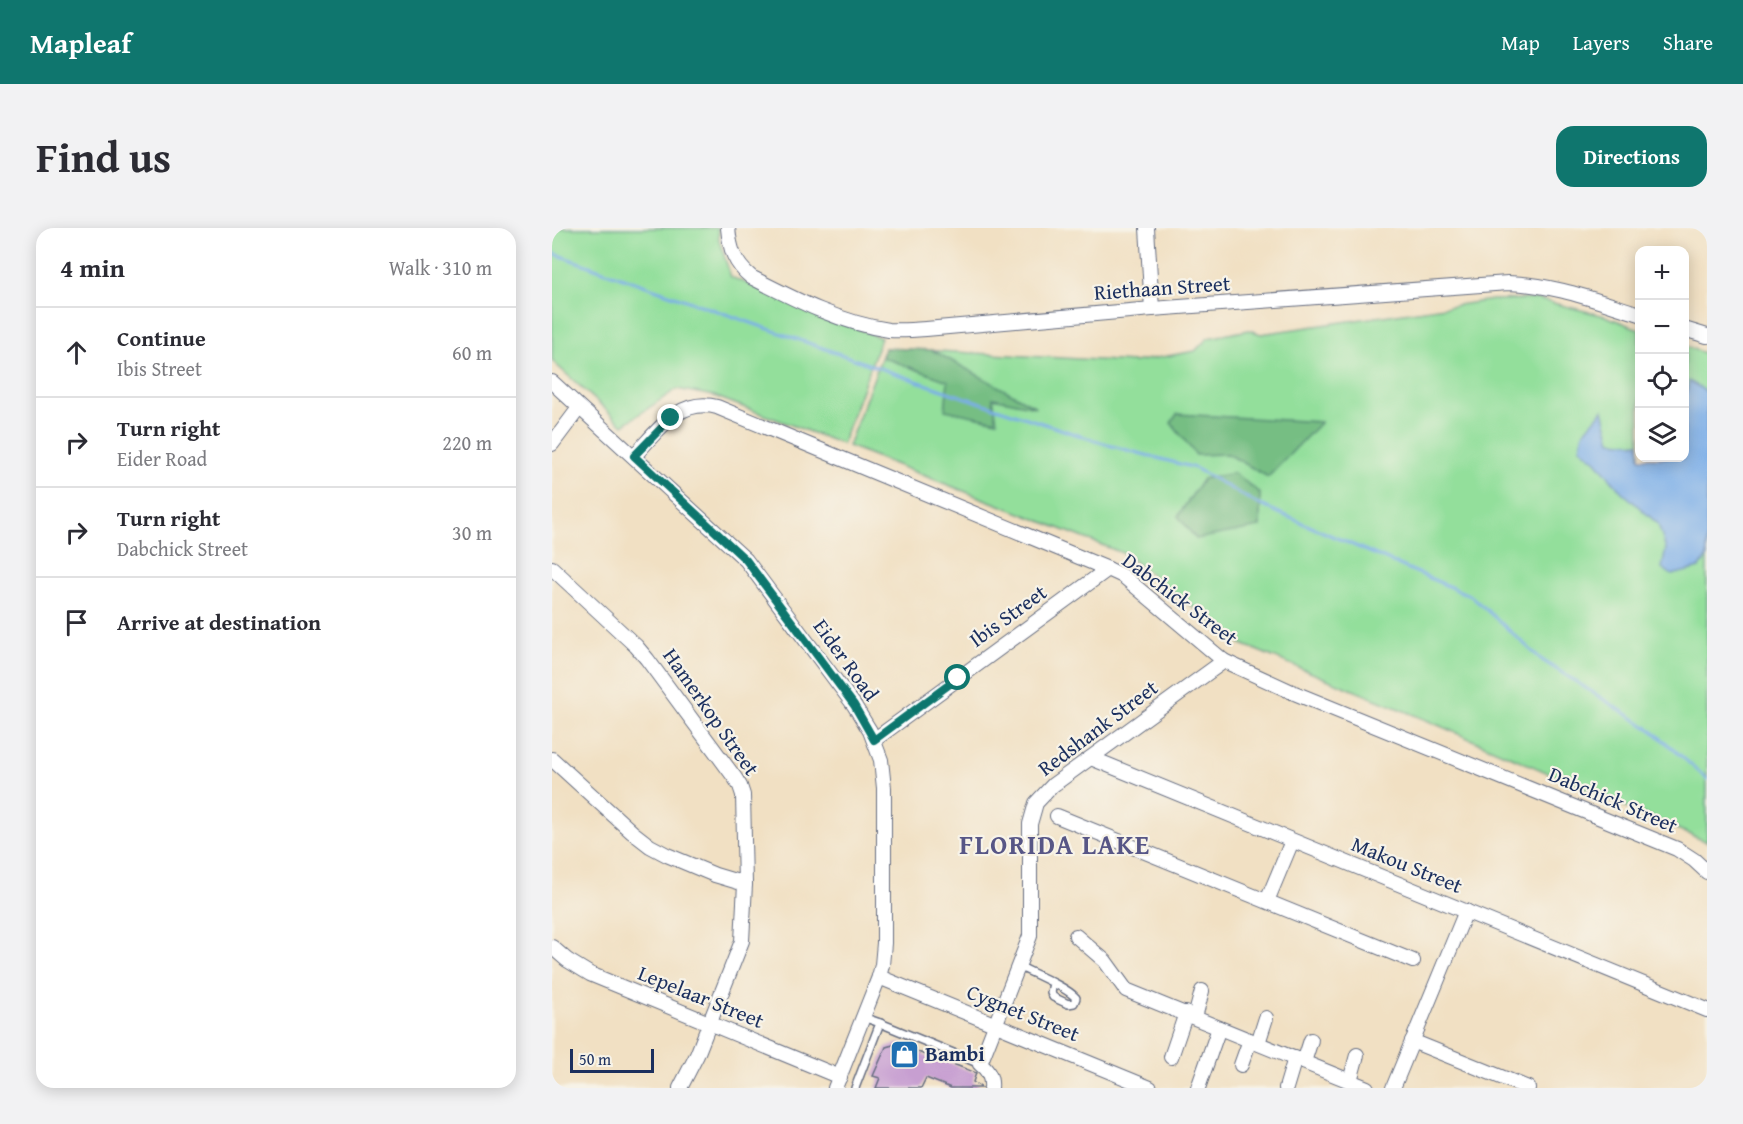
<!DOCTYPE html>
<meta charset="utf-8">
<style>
:root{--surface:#fff;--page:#f2f2f3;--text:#2b2b33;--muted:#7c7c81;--line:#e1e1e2;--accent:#0f766e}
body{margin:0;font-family:"Gentium Book Plus",serif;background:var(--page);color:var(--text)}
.controls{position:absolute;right:18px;top:18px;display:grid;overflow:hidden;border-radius:12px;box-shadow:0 3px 15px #0003}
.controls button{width:54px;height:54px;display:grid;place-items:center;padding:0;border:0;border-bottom:2px solid var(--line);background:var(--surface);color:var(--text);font:30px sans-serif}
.scale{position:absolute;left:18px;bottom:15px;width:84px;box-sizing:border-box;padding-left:6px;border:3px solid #1b2f5e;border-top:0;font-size:16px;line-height:21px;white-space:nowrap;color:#1b2f5e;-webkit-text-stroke:4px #f7f3e8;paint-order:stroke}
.stop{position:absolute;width:18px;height:18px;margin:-14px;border:4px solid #0f766e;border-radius:50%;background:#fff}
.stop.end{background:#0f766e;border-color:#fff;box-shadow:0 2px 6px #0008}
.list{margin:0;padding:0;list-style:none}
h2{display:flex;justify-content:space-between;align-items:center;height:78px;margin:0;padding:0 24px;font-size:26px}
h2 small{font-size:20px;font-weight:400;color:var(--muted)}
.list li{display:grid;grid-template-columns:39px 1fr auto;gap:18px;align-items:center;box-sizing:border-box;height:90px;padding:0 24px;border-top:2px solid var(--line)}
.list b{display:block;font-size:22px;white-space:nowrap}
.list p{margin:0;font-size:20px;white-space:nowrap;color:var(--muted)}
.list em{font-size:20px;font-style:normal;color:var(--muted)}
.icon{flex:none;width:33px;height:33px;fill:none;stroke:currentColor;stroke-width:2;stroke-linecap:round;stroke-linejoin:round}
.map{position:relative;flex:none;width:1155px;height:860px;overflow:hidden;border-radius:18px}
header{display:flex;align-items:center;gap:36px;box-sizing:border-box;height:84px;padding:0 30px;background:var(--accent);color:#fff}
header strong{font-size:28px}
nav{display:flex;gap:33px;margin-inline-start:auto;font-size:21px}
.intro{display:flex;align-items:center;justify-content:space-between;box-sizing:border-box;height:144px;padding:0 36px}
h1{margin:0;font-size:42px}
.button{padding:15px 27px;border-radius:18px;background:var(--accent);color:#fff;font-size:21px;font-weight:700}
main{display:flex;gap:36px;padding:0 36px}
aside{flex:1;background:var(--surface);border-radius:18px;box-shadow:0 3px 15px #0003}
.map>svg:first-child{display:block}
.green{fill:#93df9b;stroke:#57877c;stroke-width:1.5}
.forest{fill:#76be83;stroke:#487670;stroke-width:1.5}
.water{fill:#7caee8;stroke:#4c6ea3;stroke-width:1.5}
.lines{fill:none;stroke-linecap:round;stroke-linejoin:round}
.stream{stroke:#7caee8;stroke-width:3}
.building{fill:#c79fd1}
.lane-casing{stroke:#666d81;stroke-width:10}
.street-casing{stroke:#666d81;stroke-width:16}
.lane{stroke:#fff;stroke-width:7}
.street{stroke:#fff;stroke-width:14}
.route{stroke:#0f766e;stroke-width:8}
.labels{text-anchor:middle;stroke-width:4.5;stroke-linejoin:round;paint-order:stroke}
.street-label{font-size:21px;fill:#1b2f5e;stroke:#f7f3e8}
.poi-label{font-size:21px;font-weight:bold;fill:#1b2f5e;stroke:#f7f3e8;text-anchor:start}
.district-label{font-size:27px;font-weight:bold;letter-spacing:1.5px;fill:#575686;stroke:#f7f3e8}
</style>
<header>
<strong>Mapleaf</strong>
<nav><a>Map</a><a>Layers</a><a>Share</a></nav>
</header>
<div class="intro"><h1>Find us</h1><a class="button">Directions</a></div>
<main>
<aside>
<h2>4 min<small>Walk · 310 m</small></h2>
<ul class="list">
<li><svg class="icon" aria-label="ahead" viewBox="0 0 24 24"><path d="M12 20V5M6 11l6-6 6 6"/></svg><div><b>Continue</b><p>Ibis Street</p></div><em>60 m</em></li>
<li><svg class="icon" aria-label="right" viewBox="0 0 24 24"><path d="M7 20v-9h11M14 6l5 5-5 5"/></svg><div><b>Turn right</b><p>Eider Road</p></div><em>220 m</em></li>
<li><svg class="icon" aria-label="right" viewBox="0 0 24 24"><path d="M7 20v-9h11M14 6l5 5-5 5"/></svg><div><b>Turn right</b><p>Dabchick Street</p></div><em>30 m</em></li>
<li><svg class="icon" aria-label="arrive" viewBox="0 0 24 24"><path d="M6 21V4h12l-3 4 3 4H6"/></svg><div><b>Arrive at destination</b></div></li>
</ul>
</aside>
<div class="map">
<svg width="1155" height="860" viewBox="0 0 1155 860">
<rect width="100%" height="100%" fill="#f7f3e8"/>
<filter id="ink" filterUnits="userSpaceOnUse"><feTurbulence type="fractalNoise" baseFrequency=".0167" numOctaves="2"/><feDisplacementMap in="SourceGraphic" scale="12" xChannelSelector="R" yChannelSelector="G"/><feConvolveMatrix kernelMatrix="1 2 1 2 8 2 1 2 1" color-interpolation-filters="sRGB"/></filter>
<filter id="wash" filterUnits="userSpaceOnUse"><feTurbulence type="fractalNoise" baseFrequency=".008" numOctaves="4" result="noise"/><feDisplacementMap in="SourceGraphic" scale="24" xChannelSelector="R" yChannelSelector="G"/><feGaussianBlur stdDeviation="1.35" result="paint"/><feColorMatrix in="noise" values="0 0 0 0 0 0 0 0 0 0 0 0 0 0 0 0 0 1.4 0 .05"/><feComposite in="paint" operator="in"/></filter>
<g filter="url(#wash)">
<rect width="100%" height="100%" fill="#f1e0c3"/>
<g class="green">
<polygon points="0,0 166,0 167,12 179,49 329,110 290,216 162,168 125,161 71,197 0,133"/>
<polygon points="985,71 1053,88 1087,101 1088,230 1132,230 1133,118 1155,126 1155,614 879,494 687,415 573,326 296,218 333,120 582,134 643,123 656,110 697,102 709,106 940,72"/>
</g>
<g class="forest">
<polygon points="333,120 380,122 484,179 441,170 445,193 393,182 396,153 330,129"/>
<polygon points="625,186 769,194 716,249 676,226 644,227 619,195"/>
<polygon points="682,245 708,265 708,299 644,311 626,288 651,251"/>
</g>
<polygon class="water" points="1137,153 1155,164 1155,329 1147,340 1120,347 1110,340 1114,321 1106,296 1069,263 1044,233 1028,220 1031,205 1051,182 1059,213 1087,215 1088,230 1132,230 1133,166 1135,164"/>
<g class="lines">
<polyline class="stream" points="0,25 399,165 560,218 643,240 704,275 919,368 990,432 1101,503 1155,551"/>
</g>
<g id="blocks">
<polygon class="building" points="348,815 381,831 383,829 424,845 421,854 430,860 399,860 374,850 369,860 324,860 328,850 321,848 334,819"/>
</g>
</g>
<g filter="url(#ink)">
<use href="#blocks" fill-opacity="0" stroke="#666d81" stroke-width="1.5"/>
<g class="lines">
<defs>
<g id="lane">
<path d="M466,738c14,7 49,21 58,32l-2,5 -6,1 -15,-7 -2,-4 2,-10"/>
<polyline points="328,795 428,836"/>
<polyline points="303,860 328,795 311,789"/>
</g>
<g id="street">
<path d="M176,0c2,21 6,35 23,49 43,22 89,46 138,53 12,1 25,0 37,-1l226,-20 356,-26c46,1 89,18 132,31"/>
<polyline points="595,0 600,81"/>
<polyline points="1132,101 1155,108"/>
<polyline points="0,154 194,332 302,477 318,503 329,532 332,560 332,715 330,737 327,749 283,860"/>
<polyline points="0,216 27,180"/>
<path d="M82,228c23,-24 45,-59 83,-49l391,162 15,7 101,85 68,31 385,157 17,11 13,12"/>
<polyline points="0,340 84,418 95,431 183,550 188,558 191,567 193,656 190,713 145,827 128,860"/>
<polyline points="322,512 556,341"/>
<polyline points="539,530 1155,782"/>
<polyline points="0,531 80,604 98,618 115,627 163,647 193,656"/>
<polyline points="505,588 861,733"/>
<polyline points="715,673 740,613"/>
<polyline points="524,708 553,733 574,762 815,860"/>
<polyline points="0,719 15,732 38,746 288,849"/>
<polyline points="327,749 598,860"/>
<polyline points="643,789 650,763"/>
<polyline points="860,813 976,860"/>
<polyline points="706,815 714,790"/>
<polyline points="619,829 634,785"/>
<polyline points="752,834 759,812"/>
<polyline points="689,837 698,812"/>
<polyline points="798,853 805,827"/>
<path d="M439,860c1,-10 -3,-18 -11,-24l50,-128v-112l6,-21 17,-18 171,-124"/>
<polyline points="646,860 667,800"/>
<polyline points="734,860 743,830"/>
<polyline points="841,860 914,683"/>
</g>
</defs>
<use href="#lane" class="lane-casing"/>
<use href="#street" class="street-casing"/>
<use href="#lane" class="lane"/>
<use href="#street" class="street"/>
</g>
</g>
<g class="lines" filter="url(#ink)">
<polyline class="route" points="119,190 82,228 194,332 302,477 322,512 406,450"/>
</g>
<defs>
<symbol id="shop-square" viewBox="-11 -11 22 22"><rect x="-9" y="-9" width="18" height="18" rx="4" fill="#1f6fb2" stroke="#f7f3e8"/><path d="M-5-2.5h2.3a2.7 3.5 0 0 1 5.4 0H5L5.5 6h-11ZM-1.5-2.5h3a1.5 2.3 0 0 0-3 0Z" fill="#fff"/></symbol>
</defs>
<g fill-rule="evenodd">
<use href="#shop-square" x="336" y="810" width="33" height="33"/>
</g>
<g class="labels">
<g class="street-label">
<text transform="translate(610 60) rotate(-4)" y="7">Riethaan Street</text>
<text transform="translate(628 371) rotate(37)" y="7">Dabchick Street</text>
<text transform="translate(456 388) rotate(-36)" y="7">Ibis Street</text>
<text transform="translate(294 432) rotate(54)" y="7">Eider Road</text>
<text transform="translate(159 484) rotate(55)" y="7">Hamerkop Street</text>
<text transform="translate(546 500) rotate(-37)" y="7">Redshank Street</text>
<text transform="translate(1061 572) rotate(23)" y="7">Dabchick Street</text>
<text transform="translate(855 637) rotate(22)" y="7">Makou Street</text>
<text transform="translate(149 769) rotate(22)" y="7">Lepelaar Street</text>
<text transform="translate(471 785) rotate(22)" y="7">Cygnet Street</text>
</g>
<g class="poi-label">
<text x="373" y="833">Bambi</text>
</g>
<g class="district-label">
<text x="503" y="626">FLORIDA LAKE</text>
</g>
</g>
</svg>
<div class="controls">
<button>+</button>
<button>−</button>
<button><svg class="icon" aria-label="locate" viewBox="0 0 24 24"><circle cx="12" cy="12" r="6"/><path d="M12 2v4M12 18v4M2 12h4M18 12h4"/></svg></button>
<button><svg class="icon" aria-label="layers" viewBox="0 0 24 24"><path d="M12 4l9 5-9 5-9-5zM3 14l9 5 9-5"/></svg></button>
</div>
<div class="scale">50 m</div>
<div class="stop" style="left:406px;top:450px"></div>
<div class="stop end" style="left:119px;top:190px"></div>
</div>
</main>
